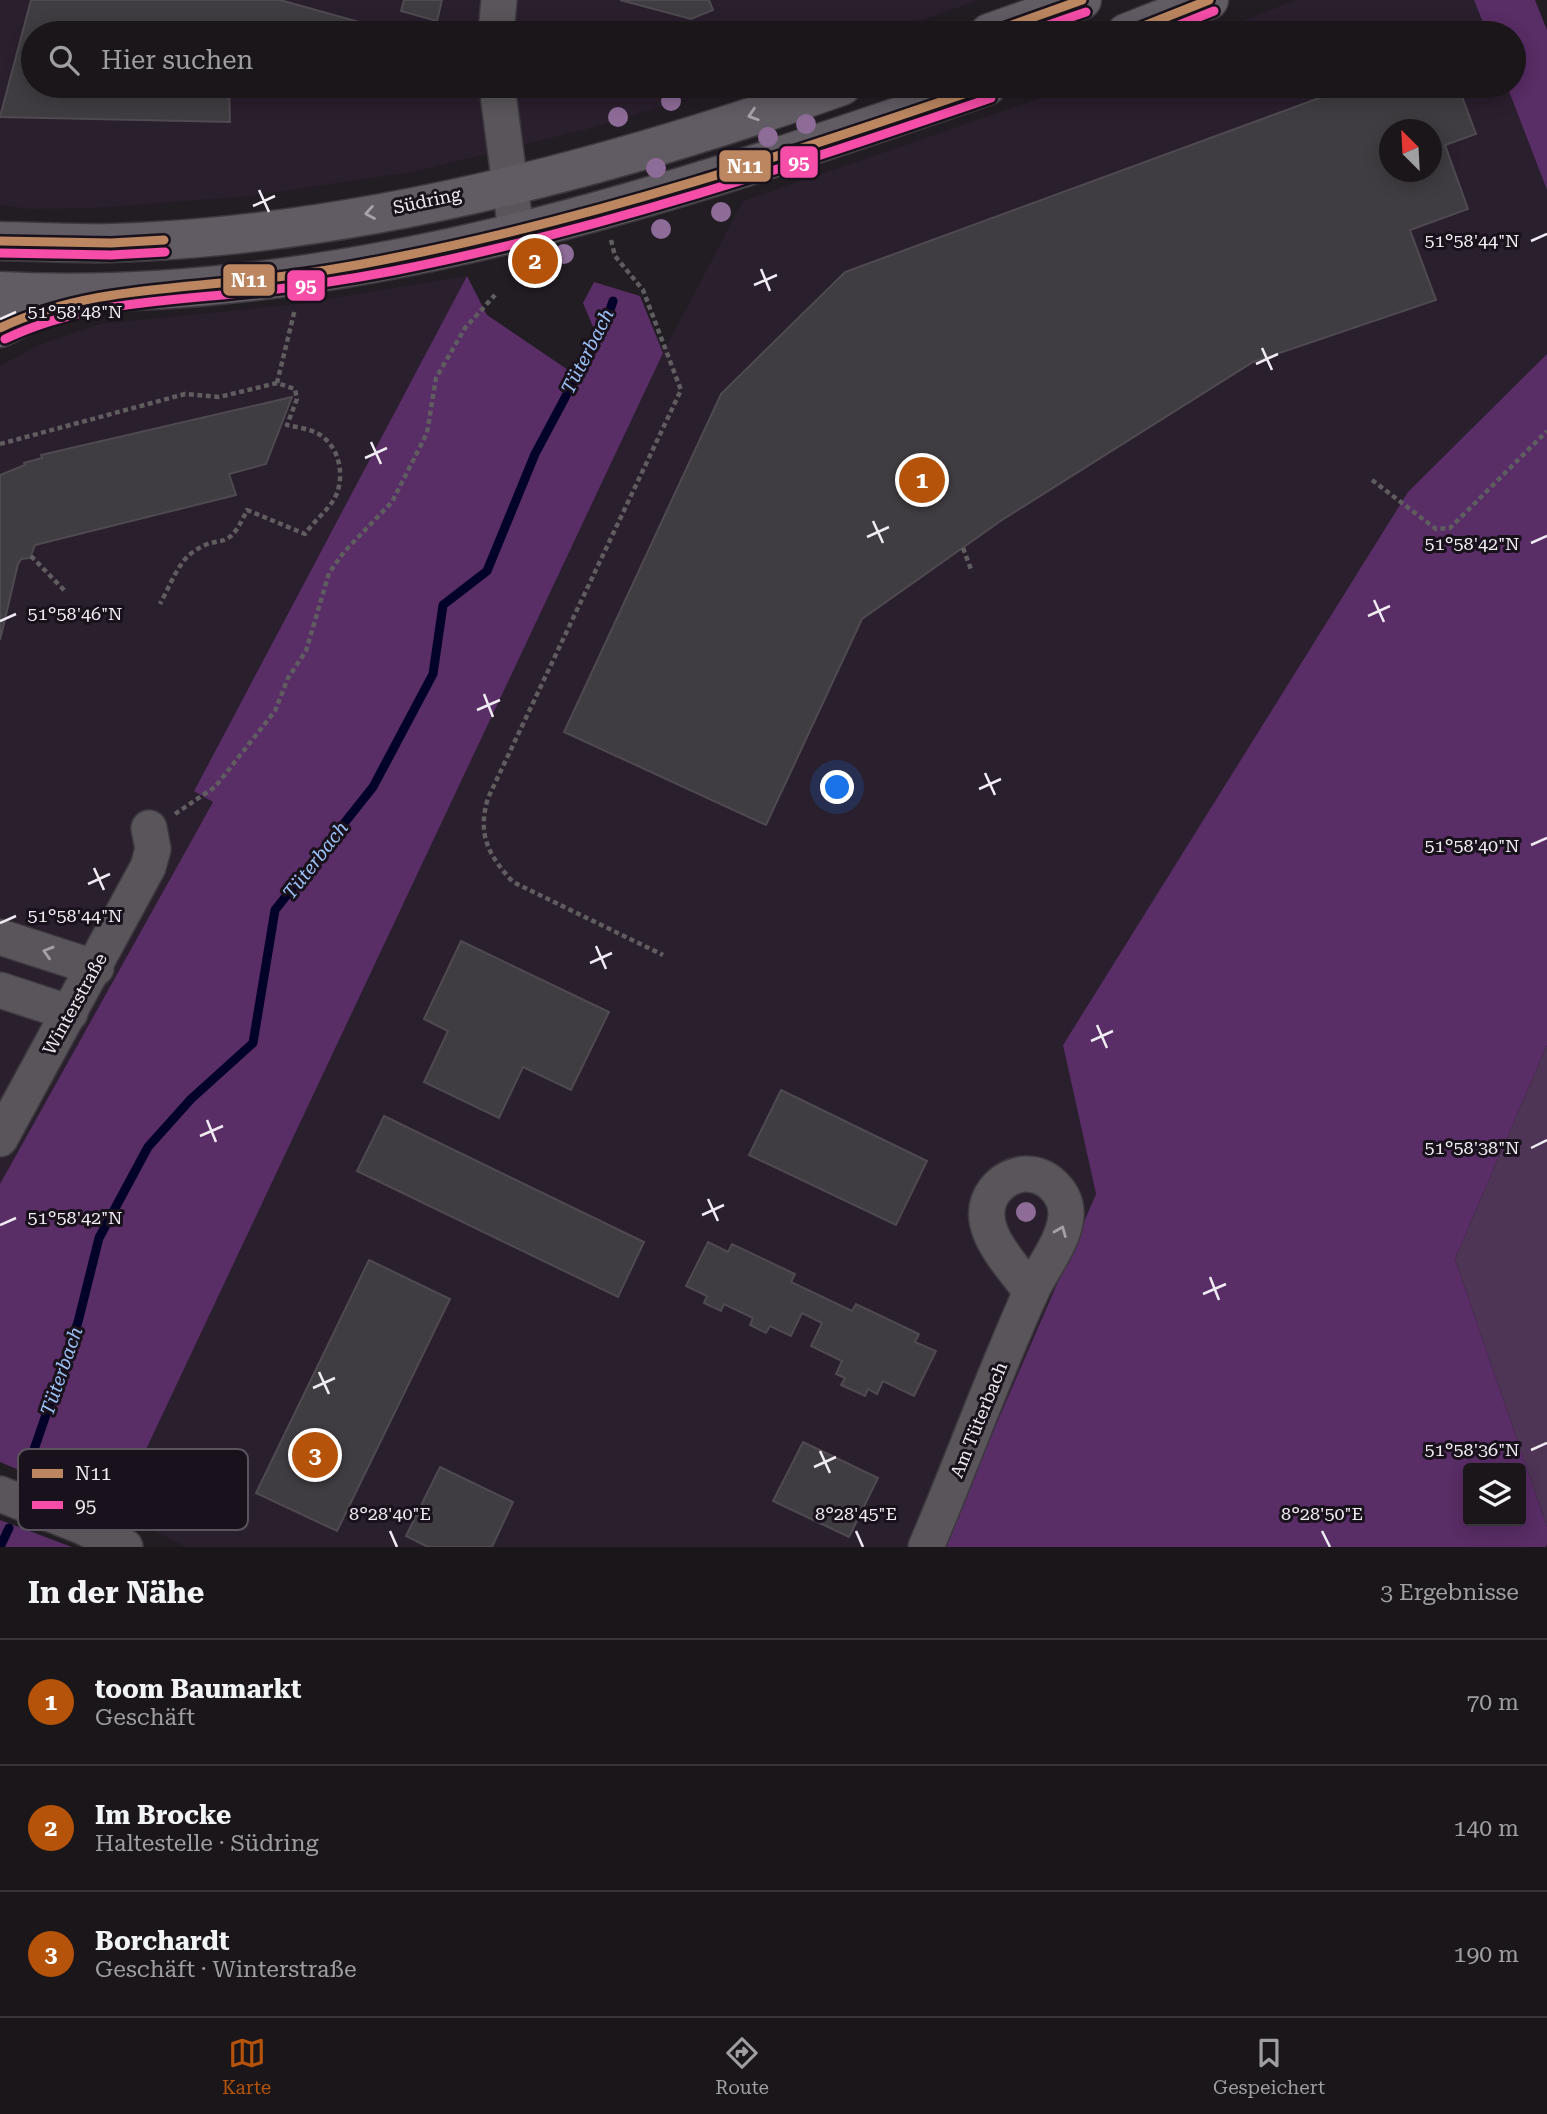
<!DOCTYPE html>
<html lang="de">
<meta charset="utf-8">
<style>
:root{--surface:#1a161a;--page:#272327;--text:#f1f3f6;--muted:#9f9fa2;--line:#383539;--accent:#b45309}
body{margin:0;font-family:"Roboto Serif",serif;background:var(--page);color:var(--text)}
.controls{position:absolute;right:21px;bottom:21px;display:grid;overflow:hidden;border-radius:7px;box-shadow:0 4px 18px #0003}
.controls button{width:63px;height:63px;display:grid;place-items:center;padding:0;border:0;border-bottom:2px solid var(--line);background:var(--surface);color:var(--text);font:35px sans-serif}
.compass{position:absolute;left:1379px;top:119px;width:63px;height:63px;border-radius:50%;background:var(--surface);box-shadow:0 4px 18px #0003;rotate:336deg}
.you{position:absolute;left:838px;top:788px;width:24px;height:24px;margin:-18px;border:5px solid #fff;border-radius:50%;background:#1a73e8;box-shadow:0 0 0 10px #1a73e833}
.badge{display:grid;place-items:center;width:46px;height:46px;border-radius:50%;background:var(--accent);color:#fff;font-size:23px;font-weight:700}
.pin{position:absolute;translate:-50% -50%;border:4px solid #fff;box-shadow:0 2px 7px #0006}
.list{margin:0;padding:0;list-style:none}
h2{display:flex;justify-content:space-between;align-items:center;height:91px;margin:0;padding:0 28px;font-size:30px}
h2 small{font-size:23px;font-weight:400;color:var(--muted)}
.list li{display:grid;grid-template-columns:46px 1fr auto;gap:21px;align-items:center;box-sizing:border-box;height:126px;padding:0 28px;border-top:2px solid var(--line)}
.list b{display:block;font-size:26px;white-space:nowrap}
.list p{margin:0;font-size:23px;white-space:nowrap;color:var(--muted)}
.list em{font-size:23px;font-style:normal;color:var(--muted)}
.icon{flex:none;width:38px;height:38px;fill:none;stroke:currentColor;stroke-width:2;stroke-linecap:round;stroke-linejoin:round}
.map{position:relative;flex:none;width:1547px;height:1547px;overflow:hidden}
.search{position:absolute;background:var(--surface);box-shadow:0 4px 18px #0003;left:21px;right:21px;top:21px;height:77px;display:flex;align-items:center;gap:18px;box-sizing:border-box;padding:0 24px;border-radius:38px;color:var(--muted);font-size:26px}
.sheet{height:469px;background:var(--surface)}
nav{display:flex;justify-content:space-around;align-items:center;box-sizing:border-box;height:98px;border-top:2px solid var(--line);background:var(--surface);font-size:19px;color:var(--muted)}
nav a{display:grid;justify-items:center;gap:4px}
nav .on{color:var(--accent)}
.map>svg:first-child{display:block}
.built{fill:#2a1f2d;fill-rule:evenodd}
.green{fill:#4e3455}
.forest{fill:#592d66;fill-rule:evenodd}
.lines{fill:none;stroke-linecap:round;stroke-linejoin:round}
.stream{stroke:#030329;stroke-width:9}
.building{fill:#403d42;stroke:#4e4a4f;stroke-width:2;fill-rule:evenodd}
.minor-casing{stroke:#3c393e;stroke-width:38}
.major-casing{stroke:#3c393e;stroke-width:41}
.path{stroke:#5f5d60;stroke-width:4.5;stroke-dasharray:5 3.5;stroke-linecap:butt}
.minor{stroke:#59555a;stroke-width:35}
.major{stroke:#615b63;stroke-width:38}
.bus-1-casing{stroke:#19121c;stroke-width:14}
.bus-2-casing{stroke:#19121c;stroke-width:14}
.bus-1{stroke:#bb8660;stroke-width:9}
.bus-2{stroke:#f54da8;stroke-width:9}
.tree{fill:#8e6c98}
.oneway{stroke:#a8a3aa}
.oneway2{stroke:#a4a0a6}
.ticks{fill:none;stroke:#f0ebf2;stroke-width:2.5}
.labels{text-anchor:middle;stroke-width:6;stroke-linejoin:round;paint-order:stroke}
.street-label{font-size:18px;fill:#f0ebf2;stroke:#19121c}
.water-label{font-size:19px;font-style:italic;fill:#9bc1f7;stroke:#19121c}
.key{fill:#19121c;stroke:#5a535c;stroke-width:2}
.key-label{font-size:19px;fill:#f0ebf2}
.ticks-label{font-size:18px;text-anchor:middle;fill:#f0ebf2;stroke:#19121c;stroke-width:6;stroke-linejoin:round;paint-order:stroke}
.line-badge{stroke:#19121c;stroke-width:2.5}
.badge-label{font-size:19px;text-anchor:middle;font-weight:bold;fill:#fff}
</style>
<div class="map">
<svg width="1547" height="1547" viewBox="0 0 1547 1547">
<rect width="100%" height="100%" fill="#221d23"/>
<g class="built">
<polygon points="0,0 979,0 885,33 33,33 33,86 729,86 587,129 417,171 250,196 94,208 30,209 0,205"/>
<polygon points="1296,0 1474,0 1487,33 1211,33"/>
<path d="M1076,86h431l40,104v164l-139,139 -345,552 33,149 -153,353h-757l-69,-36 546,-1158 80,-152zM1390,130h42v42h-42z"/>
<polygon points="467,276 194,790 213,801 0,1184 0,366 36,346 100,324 297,304"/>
</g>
<polygon class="green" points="1547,1045 1547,1527 1455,1259"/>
<g class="forest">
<polygon points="1474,0 1535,0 1547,30 1547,190 1507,86 1514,86 1514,33 1487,33"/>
<polygon points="467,276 487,315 580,378 601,346 583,303 594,282 640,296 663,353 117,1511 0,1462 0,1184 213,802 194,791"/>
<path d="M1547,354v691l-92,214 92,268v17l-1,3h-603l153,-353 -33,-149 345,-553zM1468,1468h53v53h-53z"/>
<polygon points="0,1520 72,1547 0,1547"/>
</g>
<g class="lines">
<g class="stream">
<polyline points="29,1464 78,1322 99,1238 148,1147 191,1099 253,1043 275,910 373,787 433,674 443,605 487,571 535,454 607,319 613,301"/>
<polyline points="0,1547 9,1528"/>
</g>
</g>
<g class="building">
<polygon points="31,0 280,0 399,33 221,33 208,30 207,33 33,33 33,86 229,86 230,122 0,117"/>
<polygon points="404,0 442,0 437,21 401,11"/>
<polygon points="620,0 709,0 713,10 691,19"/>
<path d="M1352,86h106l18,48 -31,11 23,64 -58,21 26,70 -183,62 -251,158 -140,99 -96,206 -202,-93 157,-338 124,-122zM1390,130h42v42h-42z"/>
<polygon points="292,397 266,464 229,474 236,495 35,545 30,558 21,559 18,564 0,640 0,475 25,465 24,463 42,458 41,455"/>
<polygon points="461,941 609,1012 571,1090 523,1067 499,1118 424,1082 448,1031 424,1019"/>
<polygon points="781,1090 927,1161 896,1225 749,1155"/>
<polygon points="384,1116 644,1242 618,1297 357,1171"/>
<polygon points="708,1242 728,1252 732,1244 795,1274 791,1282 852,1311 856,1304 919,1334 915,1342 936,1351 914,1396 883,1381 877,1394 868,1389 865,1396 841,1385 845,1378 836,1374 842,1361 811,1346 822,1323 802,1313 791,1336 770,1326 766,1333 750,1325 753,1318 724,1304 721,1311 704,1303 707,1296 686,1286"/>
<polygon points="369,1260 450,1299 337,1531 256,1493"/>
<polygon points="803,1442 878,1478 849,1537 773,1501"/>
<polygon points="440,1467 513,1502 492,1547 428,1547 406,1536"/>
</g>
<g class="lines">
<defs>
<g id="minor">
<polyline points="496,33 499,0"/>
<polyline points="497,86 516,231"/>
<polyline points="0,937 96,968"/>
<polyline points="0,990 70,1013"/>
<polyline points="0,1139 148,867 153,849 149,828"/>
<polyline points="0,1494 81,1526 125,1547"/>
<path d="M926,1547c36,-84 67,-171 105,-255 10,-23 34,-51 35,-77 1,-21 -18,-41 -40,-41 -12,0 -24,7 -31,16 -27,35 18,75 36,102"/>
</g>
<g id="major">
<polyline points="989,33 1082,0"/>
<polyline points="1126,33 1209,0"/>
<path d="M0,241c37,1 75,3 112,2 241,-7 502,-76 730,-157"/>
<path d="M0,291c339,17 672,-96 987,-205"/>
<polyline points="0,328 41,307 65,300"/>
</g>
</defs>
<use href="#minor" class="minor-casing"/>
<use href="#major" class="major-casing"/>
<g class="path">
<path d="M611,240l4,16 28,34 38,100 -193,408c-11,36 0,57 25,84l150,73"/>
<polyline points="277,383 295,309"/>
<path d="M0,444l185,-50 34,3 58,-14 18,6 2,10 -10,26c12,3 26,4 36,12 19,15 22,45 10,64 -8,12 -20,21 -28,33l-58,-24c-21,46 -25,21 -54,42 -15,10 -24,36 -33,52"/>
<polyline points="1372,480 1436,529 1450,528 1547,431"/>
<polyline points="963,548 972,572"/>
<polyline points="31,556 65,591"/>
<polyline points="175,814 215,787 275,711 288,678 306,651 329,573 344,552 392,502 427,433 436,378 465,328 495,295"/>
</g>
<use href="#minor" class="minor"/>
<use href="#major" class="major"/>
<defs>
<g id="bus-1">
<polyline points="989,33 1082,0"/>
<polyline points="1126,33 1209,0"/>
<polyline points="0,241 111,243 164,240"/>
<path d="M0,328c74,-35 151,-38 231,-46 55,-5 109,-13 162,-24 203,-40 399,-105 594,-172"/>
</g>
<g id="bus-2">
<polyline points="1025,33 1086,12"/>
<polyline points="1159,33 1214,11"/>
<polyline points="0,253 111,255 165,252"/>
<path d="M5,339c73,-35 148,-37 226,-45 55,-5 109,-13 162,-23 204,-40 402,-106 598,-173"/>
</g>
</defs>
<use href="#bus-1" class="bus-1-casing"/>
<use href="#bus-2" class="bus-2-casing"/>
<use href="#bus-1" class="bus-1"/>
<use href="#bus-2" class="bus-2"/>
</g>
<g class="tree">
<circle cx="671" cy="101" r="10"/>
<circle cx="618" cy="117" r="10"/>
<circle cx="806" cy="124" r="10"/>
<circle cx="768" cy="137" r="10"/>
<circle cx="656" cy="168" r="10"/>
<circle cx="721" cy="212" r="10"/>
<circle cx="661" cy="229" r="10"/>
<circle cx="564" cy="254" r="10"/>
<circle cx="1026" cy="1212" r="10"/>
</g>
<defs><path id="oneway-chevron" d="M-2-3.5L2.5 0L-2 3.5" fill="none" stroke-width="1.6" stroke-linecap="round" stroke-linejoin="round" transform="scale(1.75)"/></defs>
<g class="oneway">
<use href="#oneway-chevron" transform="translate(753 115) rotate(162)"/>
<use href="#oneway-chevron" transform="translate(370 213) rotate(170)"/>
</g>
<g class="oneway2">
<use href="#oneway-chevron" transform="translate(48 952) rotate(-163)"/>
<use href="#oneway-chevron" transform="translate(1061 1231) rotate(-68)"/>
</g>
<path class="ticks" d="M259,190l10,22M253,206l22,-10M1531,241l16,-7M761,269l9,22M754,285l23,-10M0,319l16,-7M1262,348l10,22M1256,364l22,-10M371,442l10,22M365,458l22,-10M873,521l10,22M867,537l22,-10M1531,543l16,-7M1374,600l10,22M1368,616l22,-10M0,621l16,-7M484,694l9,23M477,710l23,-10M985,773l10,22M979,789l22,-10M1531,845l16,-7M94,868l10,22M88,884l22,-10M0,923l16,-7M596,946l10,23M590,963l22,-10M1097,1025l10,23M1091,1041l22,-10M207,1120l9,22M200,1136l23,-10M1531,1148l16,-8M708,1199l10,22M702,1215l22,-10M0,1225l16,-7M1210,1277l9,23M1203,1294l23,-10M319,1372l10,22M313,1388l22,-10M1531,1450l16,-7M820,1451l10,22M814,1467l22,-10M390,1531l7,16M856,1531l7,16M1322,1531l8,16"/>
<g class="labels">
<g class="street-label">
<text transform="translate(427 201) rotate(-12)" y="6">Südring</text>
<text transform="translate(75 1004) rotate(-61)" y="6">Winterstraße</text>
<text transform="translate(979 1420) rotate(-68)" y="6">Am Tüterbach</text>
</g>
<g class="water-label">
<text transform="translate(587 351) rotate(-63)" y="7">Tüterbach</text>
<text transform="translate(315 860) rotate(-52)" y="7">Tüterbach</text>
<text transform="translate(61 1371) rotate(-71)" y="7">Tüterbach</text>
</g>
</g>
<rect x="18" y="1449" width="230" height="81" rx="10" class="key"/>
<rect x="32" y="1469" width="31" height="9" fill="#bb8660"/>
<rect x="32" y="1501" width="31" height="8" fill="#f54da8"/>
<g class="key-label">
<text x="75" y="1480">N11</text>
<text x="75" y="1512">95</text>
</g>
<g class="ticks-label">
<text x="1472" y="247">51°58'44"N</text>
<text x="75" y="318">51°58'48"N</text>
<text x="1472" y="550">51°58'42"N</text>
<text x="75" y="620">51°58'46"N</text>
<text x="1472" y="852">51°58'40"N</text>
<text x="75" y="922">51°58'44"N</text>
<text x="1472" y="1154">51°58'38"N</text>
<text x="75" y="1224">51°58'42"N</text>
<text x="1472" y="1456">51°58'36"N</text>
<text x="390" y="1520">8°28'40"E</text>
<text x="856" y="1520">8°28'45"E</text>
<text x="1322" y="1520">8°28'50"E</text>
</g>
<g class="line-badge">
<rect x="779" y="145" width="40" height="34" rx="7" fill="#f54da8"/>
<rect x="718" y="149" width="54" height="34" rx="7" fill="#bb8660"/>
<rect x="222" y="263" width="54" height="34" rx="7" fill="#bb8660"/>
<rect x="286" y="269" width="40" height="33" rx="7" fill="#f54da8"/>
</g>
<g class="badge-label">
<text x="799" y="169">95</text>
<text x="745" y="173">N11</text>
<text x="249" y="287">N11</text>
<text x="306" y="292">95</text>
</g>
</svg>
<div class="controls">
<button><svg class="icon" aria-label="layers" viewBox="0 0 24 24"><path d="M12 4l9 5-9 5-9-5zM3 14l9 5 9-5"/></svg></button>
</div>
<svg class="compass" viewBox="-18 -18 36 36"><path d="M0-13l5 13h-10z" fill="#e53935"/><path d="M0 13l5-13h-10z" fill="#9f9fa2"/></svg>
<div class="you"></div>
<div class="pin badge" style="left:922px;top:480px">1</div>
<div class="pin badge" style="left:535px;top:261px">2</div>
<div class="pin badge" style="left:315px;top:1455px">3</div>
<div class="search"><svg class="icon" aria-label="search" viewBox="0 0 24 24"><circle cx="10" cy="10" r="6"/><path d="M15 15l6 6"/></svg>Hier suchen</div>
</div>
<section class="sheet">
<h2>In der Nähe<small>3 Ergebnisse</small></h2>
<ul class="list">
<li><span class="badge">1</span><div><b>toom Baumarkt</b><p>Geschäft</p></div><em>70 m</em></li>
<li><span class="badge">2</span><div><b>Im Brocke</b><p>Haltestelle · Südring</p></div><em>140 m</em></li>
<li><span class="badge">3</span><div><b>Borchardt</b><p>Geschäft · Winterstraße</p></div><em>190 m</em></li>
</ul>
</section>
<nav>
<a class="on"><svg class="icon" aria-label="map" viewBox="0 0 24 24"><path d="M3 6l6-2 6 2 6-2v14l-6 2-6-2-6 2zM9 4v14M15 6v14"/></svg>Karte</a>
<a><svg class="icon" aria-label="directions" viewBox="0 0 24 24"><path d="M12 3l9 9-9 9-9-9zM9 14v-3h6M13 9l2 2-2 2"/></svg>Route</a>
<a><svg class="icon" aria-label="saved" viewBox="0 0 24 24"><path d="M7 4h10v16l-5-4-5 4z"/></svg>Gespeichert</a>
</nav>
